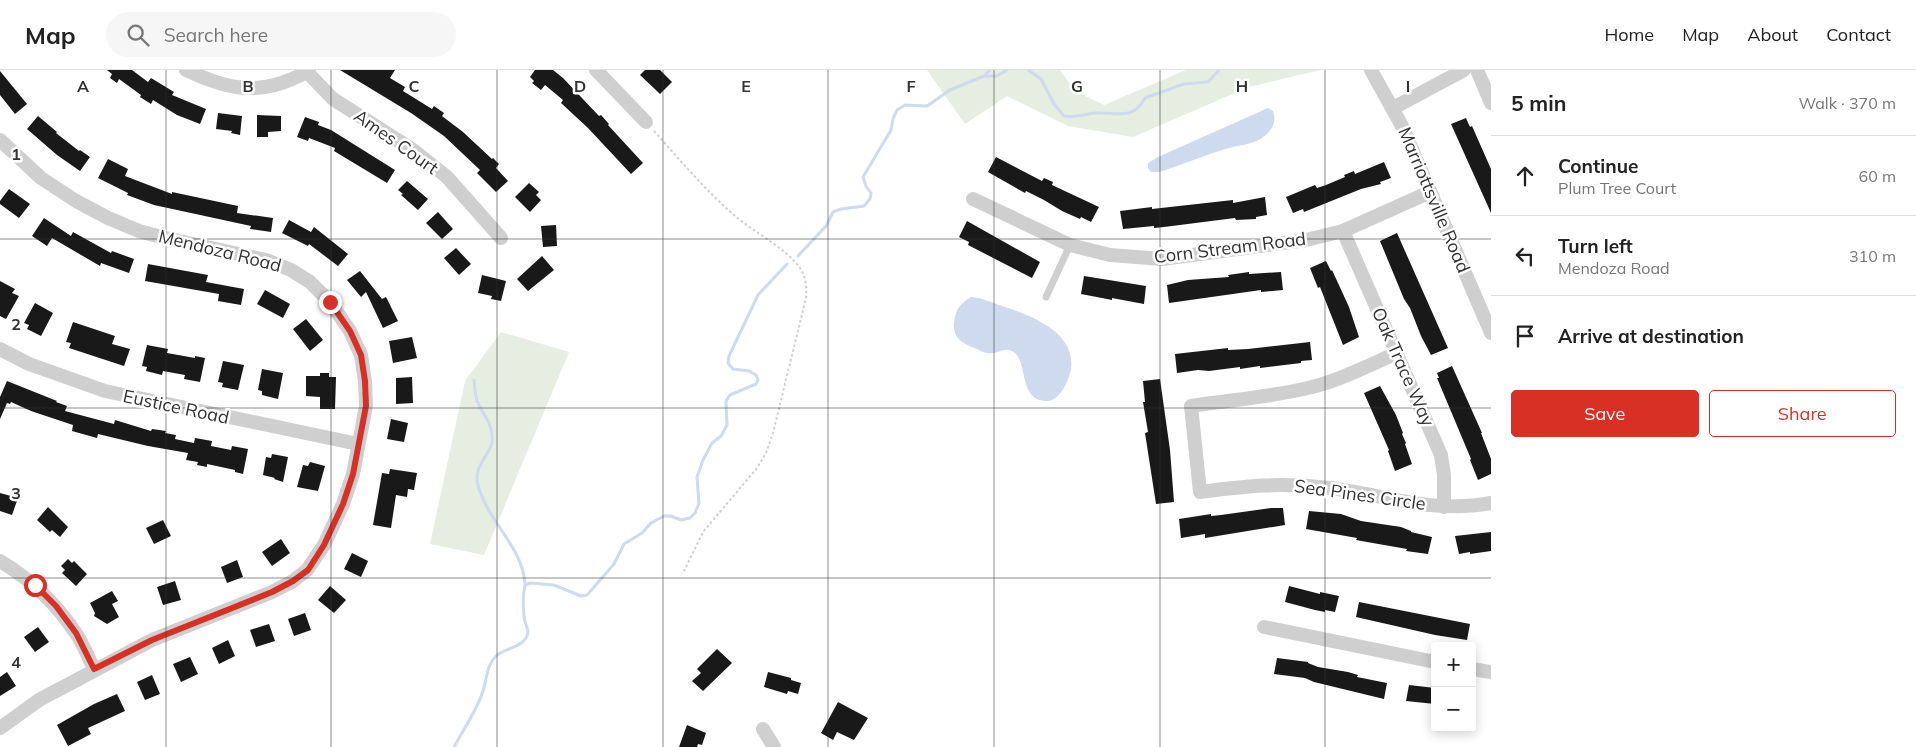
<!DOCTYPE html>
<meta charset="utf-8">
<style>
:root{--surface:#fff;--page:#f6f6f6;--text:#222;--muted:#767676;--line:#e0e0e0;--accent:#d93025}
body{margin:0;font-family:Mulish,sans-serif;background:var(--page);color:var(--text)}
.controls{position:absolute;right:15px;bottom:15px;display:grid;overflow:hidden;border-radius:5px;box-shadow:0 2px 12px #0003}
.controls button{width:45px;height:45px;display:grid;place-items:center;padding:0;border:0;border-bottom:1px solid var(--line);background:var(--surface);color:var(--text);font:25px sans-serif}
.stop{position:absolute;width:15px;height:15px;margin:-11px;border:4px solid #d93025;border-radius:50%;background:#fff}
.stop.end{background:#d93025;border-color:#fff;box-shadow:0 1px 5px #0008}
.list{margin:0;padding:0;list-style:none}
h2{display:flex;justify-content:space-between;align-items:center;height:65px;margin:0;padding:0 20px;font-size:21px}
h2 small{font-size:16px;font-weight:400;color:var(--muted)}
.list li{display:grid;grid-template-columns:32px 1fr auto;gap:15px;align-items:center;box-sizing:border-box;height:80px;padding:0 20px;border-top:1px solid var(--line)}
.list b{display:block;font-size:19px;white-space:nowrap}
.list p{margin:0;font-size:16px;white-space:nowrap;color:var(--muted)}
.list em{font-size:16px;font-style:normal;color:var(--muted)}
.actions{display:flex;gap:10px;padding:15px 20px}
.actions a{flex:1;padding:11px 0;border:1px solid var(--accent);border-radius:5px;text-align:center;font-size:18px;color:var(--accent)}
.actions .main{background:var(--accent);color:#fff}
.icon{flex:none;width:28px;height:28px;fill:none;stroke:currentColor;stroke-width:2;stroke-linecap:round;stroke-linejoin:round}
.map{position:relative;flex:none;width:1491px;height:677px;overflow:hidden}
header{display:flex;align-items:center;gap:30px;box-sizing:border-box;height:70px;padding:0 25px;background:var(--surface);border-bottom:1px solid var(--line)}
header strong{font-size:24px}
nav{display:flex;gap:28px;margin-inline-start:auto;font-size:18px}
.search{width:350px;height:45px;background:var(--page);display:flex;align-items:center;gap:12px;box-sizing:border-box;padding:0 18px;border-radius:28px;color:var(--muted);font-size:19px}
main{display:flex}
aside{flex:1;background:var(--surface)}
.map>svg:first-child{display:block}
.green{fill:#e5eee1}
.water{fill:#cedaed}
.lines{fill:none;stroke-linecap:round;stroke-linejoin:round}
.stream{stroke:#cedaed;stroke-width:3}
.building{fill:#191919}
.path{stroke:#cfcfcf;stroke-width:2;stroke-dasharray:2.5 2.5;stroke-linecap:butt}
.service{stroke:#cfcfcf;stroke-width:7}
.minor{stroke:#cfcfcf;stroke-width:14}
.route{stroke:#d93025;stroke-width:6}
.grid{fill:none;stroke:#323232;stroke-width:1;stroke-opacity:0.55}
.labels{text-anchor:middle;stroke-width:5;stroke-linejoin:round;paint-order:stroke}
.street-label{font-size:18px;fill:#323232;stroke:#fff}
.grid-label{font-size:16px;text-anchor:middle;font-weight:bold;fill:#323232;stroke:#fff;stroke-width:5;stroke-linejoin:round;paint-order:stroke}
</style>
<header>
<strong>Map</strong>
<div class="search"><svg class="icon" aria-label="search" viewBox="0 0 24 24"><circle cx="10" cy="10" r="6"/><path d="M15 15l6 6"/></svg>Search here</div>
<nav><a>Home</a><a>Map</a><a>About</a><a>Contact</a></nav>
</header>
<main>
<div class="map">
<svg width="1491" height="677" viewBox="0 0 1491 677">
<rect width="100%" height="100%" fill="#fff"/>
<g class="green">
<polygon points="927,0 1060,0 1075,21 1104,35 1186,0 1320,0 1249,17 1133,67 1068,56 1007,26 965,54"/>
<polygon points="501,262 569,282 484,485 430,474 465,311"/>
</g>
<g class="water">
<path d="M1268,38l5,3c4,11 -1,20 -11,27 -11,7 -24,7 -37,11 -22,7 -44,16 -66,23h-8l-3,-4v-5l10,-6z"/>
<path d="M971,227l8,1c36,13 111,30 88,84 -3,7 -11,20 -21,19 -26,0 -19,-36 -30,-47 -10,-10 -17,1 -28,-1 -4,0 -8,-2 -11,-4 -16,-6 -27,-12 -22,-32 2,-10 8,-15 16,-20z"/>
</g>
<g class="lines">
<g class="stream">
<path d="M1028,0l13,9 13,25 10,12c12,2 21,-2 32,-3 21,-1 37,8 49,-15l39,-14 24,-2 11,-12"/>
<polyline points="984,6 997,6 1007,0"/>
<polyline points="798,186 826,156 833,142 841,139 864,136 870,129 871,123 866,116 863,107 891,60 893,49 897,40 905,35 927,36 950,20 984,6 990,0"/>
<path d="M474,310c1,7 1,17 4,23 6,13 16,23 14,39 -3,15 -19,24 -14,43 9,36 46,63 47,100"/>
<path d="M454,677c10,-19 24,-38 30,-59 3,-12 3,-23 12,-32 9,-8 24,-8 30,-18 5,-8 -2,-14 -2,-22 -1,-9 -1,-22 1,-31l5,-2 24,2 27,11 6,-1 27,-31 10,-20 18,-11 9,-10 13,-7h7l10,4 9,-2 5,-5 4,-10 -2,-26 6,-17 9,-17 9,-7 6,-11 -1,-24 4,-6 26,-11 2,-4 -2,-5 -7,-4 -16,-2 -5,-6 1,-7 29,-61 29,-31"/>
</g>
</g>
<g class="building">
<polygon points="107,0 132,0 148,12 151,8 174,22 172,25 206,39 200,54 177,45 153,30 151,34 140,27 141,25 119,9 117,13 110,8 112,4"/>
<polygon points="340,0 395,0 390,8 405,17 403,21 432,39 434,36 444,43 442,46 463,62 492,89 493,88 499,94 496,98 508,111 496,122 477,103 480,100 444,66 411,43"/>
<polygon points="535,0 553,0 563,8 599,46 601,45 609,54 608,55 643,93 631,104 588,58 561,33 563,30 545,15 541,20 532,13 534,11 530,7"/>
<polygon points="645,0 660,0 672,12 660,24 640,5"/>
<polygon points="0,1 27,34 15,44 0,25"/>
<polygon points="218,43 242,46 240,65 231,63 232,61 216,59"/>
<polygon points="257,45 281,46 281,61 268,62 268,67 257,67"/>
<polygon points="38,46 57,62 56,63 79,81 80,80 90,87 80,101 57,85 27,59"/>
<polygon points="305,47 319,52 318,55 331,60 395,100 387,113 334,81 335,78 309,68 308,71 297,67"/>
<polygon points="1466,48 1470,57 1472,56 1491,99 1491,143 1451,54"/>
<polygon points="996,87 1042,111 1044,108 1053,112 1052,115 1099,137 1091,152 1081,147 1080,149 1062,141 1044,130 1026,121 1025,123 988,102"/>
<polygon points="108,89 128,99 125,106 172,124 172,122 238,136 237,143 273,148 271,162 250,159 251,156 154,135 127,125 128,123 98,108"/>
<polygon points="1384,92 1391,108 1380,112 1381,114 1361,119 1304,142 1303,139 1293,143 1286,127 1315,115 1317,118 1326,115 1345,107 1344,105 1354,101 1355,104"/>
<polygon points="407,111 428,129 418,140 401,125 403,124 398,120"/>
<polygon points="529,113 539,122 536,125 541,130 530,142 515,127"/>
<polygon points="9,119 30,134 19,148 0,134 0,131"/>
<polygon points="1265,127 1267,145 1256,147 1256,149 1236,150 1235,148 1164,157 1154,158 1154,156 1123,159 1120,141 1152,137 1152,139 1233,130 1233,133"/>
<polygon points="438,142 453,159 442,169 426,153"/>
<polygon points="44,148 71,166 73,162 111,183 112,181 134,189 129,203 101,193 100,196 52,168 47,176 32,166"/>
<polygon points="289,150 311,162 314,157 348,184 338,196 309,174 308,176 282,163"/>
<polygon points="967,151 1040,192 1032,208 968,175 969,172 959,167"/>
<polygon points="556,155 557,176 543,177 541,156"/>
<polygon points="1397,163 1448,278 1431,285 1421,266 1410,238 1404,229 1380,171"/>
<polygon points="456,178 471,194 459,205 444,188"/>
<polygon points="542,186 554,200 528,221 517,209"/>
<polygon points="1326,191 1331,201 1332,200 1349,237 1359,267 1343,275 1320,217 1318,218 1310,198"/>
<polygon points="148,194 208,205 206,212 244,219 241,235 218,231 219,224 145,211"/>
<polygon points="360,201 382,229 386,227 398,251 383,258 366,222 361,227 347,210"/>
<polygon points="1249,202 1249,204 1281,202 1283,220 1261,222 1261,220 1169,233 1167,215 1188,210 1229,207 1228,205"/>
<polygon points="482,205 506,211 501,231 491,229 492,226 478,223"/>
<polygon points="1084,206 1146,216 1144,234 1112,228 1112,230 1102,228 1081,224"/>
<polygon points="0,211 15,219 12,223 19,226 6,249 0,246"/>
<polygon points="265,220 290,234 283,248 257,234"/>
<polygon points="35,233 53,243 41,266 27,259 29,255 24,253"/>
<polygon points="306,249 323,270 310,281 293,259"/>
<polygon points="73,252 115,266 112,274 130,279 124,296 69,278 71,273 66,272"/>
<polygon points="412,267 417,288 393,293 389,271"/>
<polygon points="1310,272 1312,290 1301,291 1301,293 1260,298 1260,296 1240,299 1240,297 1209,301 1198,300 1177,303 1175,284 1228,278 1228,280 1248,279"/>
<polygon points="147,275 168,279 167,283 195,288 195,286 205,288 200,312 184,309 185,305 163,301 162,305 146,301 147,297 142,296"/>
<polygon points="223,291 244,295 238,320 222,317 223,313 218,312"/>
<polygon points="1452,296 1482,363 1481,363 1491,389 1491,404 1478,410 1470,390 1471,389 1437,308 1439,308 1437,303"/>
<polygon points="262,299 283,303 278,329 262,325 262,321 258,320"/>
<polygon points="320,303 329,303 329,307 336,307 335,339 320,339 320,327 306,326 306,306 320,306"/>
<polygon points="412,307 413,333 396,334 396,308"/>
<polygon points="1160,309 1170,380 1174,432 1156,434 1145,363 1148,362 1143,332 1145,332 1143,311"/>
<polygon points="7,311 57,331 56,332 67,336 65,341 114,354 115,350 151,361 152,359 166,361 165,363 176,365 175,369 194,373 195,368 212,371 211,376 231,380 232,376 248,379 243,404 235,402 235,400 207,394 207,397 197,395 198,392 186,390 188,383 148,376 98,364 97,368 72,361 73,355 31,341 11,332 10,334 7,333 0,349 0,327"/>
<polygon points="1380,316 1396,345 1403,363 1402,364 1406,373 1405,374 1412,394 1395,401 1388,381 1389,380 1364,323"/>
<polygon points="391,349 408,353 404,372 387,369"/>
<polygon points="272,384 288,387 283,412 274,409 275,408 263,405 266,387 271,388"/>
<polygon points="310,392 325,396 318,421 297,417 303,395 308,396"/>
<polygon points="390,399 417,403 414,420 408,419 407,427 396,425 391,458 373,455 382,403 389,404"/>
<polygon points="0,423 18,428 12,445 0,441"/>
<polygon points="48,437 68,457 60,467 52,460 50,462 37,450"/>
<polygon points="1271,438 1283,438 1285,455 1205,468 1205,464 1181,468 1179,449 1211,444 1211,446 1221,445"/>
<polygon points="1309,441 1341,444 1361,451 1401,457 1411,461 1411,462 1432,467 1428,484 1406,481 1407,479 1367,472 1356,470 1357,468 1306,459"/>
<polygon points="163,450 171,466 154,474 146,458"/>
<polygon points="1491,462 1491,481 1470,484 1470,482 1459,484 1455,466"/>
<polygon points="281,469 290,483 272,496 262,482"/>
<polygon points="352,483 368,491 361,507 344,499"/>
<polygon points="68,489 72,493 74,491 87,504 76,516 62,503 65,500 61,496"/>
<polygon points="237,490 243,507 227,513 221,497"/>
<polygon points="175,511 181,530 163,535 157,517"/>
<polygon points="330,516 346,530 334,543 318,530"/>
<polygon points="1289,516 1320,524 1320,522 1339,526 1335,542 1325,540 1325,542 1315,540 1285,532"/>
<polygon points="112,521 118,531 112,534 119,547 107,554 94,546 95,543 90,533"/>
<polygon points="1359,532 1470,554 1467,570 1435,565 1356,547"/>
<polygon points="305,543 311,560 294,566 288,549"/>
<polygon points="269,554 275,571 256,577 250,560"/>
<polygon points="38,557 49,572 35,582 24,567"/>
<polygon points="228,570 235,586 219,594 212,578"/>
<polygon points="717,579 732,593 703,621 692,611 701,603 697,599"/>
<polygon points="190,587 198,604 181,612 173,594"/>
<polygon points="1277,588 1308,592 1308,593 1318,597 1348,602 1358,605 1357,607 1387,613 1384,629 1314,612 1305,608 1274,604"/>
<polygon points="7,602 16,616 0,626 0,607"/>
<polygon points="768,602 791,608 791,610 801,613 798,624 788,621 787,624 764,617"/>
<polygon points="152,605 160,624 145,630 137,612"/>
<polygon points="1409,615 1435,618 1435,634 1406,631"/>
<polygon points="117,624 125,641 88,658 91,664 68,676 57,655 94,634"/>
<polygon points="838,632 868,648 854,670 837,662 833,670 821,663"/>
<polygon points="687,655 706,663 702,675 698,674 697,677 679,677"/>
</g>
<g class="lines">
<path class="path" d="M654,61c26,29 51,59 80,84 19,17 52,33 66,53 6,9 7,19 6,30l-33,135 -7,20 -9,15 -54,64 -19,39"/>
<polyline class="service" points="1046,227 1070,175"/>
<g class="minor">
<path d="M186,0c36,17 68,26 106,9 6,-3 12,-5 17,-9"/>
<polyline points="596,0 646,52"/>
<polyline points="1371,0 1402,56 1491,263"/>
<polyline points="1477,0 1491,33"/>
<polyline points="307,2 333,29 413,80 447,107 501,168"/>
<polyline points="1393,38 1464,0"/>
<polyline points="0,70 41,108 76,131 108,148 139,161 161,167 266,190 291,200 310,212 330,232 350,261 361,285 365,311 366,336 353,404 343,434 324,475 307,500 293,511 272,522 152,570 39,630 0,658"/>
<polyline points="973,129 1070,175 1110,185 1162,189 1306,170 1343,161 1430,122"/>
<polyline points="1343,161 1441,385 1444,405 1444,437"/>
<polyline points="0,279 29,294 105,321 358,374"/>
<path d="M1397,283c-28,12 -56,27 -85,34 -40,10 -81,13 -121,19l9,86c46,-6 82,-10 129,-4 57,7 103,26 162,15"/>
<path d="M0,491c30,18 55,41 75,71 8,11 13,25 19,37"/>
<polyline points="1264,557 1435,592"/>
<polyline points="1472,599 1491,602"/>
<polyline points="763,659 774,677"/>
</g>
</g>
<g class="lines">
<polyline class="route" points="35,515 56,536 76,563 94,599 152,570 272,522 293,511 308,500 324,475 343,434 353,404 366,336 365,311 361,285 350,261 330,232"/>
</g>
<path class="grid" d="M166,0v677M331,0v677M497,0v677M663,0v677M828,0v677M994,0v677M1160,0v677M1325,0v677M0,169h1491M0,338h1491M0,508h1491"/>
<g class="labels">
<g class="street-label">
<text transform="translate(396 72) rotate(35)" y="6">Ames Court</text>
<text transform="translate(1434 130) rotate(67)" y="6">Marriottsville Road</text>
<text transform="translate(1230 178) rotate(-7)" y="6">Corn Stream Road</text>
<text transform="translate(220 181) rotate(14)" y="6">Mendoza Road</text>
<text transform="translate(1403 297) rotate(66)" y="6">Oak Trace Way</text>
<text transform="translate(176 337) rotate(12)" y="6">Eustice Road</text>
<text transform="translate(1360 425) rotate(8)" y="6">Sea Pines Circle</text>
</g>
</g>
<g class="grid-label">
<text x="83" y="22">A</text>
<text x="248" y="22">B</text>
<text x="414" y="22">C</text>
<text x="580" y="22">D</text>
<text x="746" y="22">E</text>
<text x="911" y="22">F</text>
<text x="1077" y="22">G</text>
<text x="1242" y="22">H</text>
<text x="1408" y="22">I</text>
<text x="16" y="90">1</text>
<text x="16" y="260">2</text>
<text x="16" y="429">3</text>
<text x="16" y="598">4</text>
</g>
</svg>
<div class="controls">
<button>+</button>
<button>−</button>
</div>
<div class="stop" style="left:35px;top:515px"></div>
<div class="stop end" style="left:330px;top:232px"></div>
</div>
<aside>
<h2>5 min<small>Walk · 370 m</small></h2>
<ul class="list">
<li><svg class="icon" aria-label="ahead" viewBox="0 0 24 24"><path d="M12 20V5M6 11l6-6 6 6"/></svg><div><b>Continue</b><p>Plum Tree Court</p></div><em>60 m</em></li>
<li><svg class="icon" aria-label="left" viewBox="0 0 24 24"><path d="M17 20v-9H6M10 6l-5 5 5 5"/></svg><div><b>Turn left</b><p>Mendoza Road</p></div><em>310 m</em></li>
<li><svg class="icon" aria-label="arrive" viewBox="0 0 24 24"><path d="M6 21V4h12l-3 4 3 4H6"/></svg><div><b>Arrive at destination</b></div></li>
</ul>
<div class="actions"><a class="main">Save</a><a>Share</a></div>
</aside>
</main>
